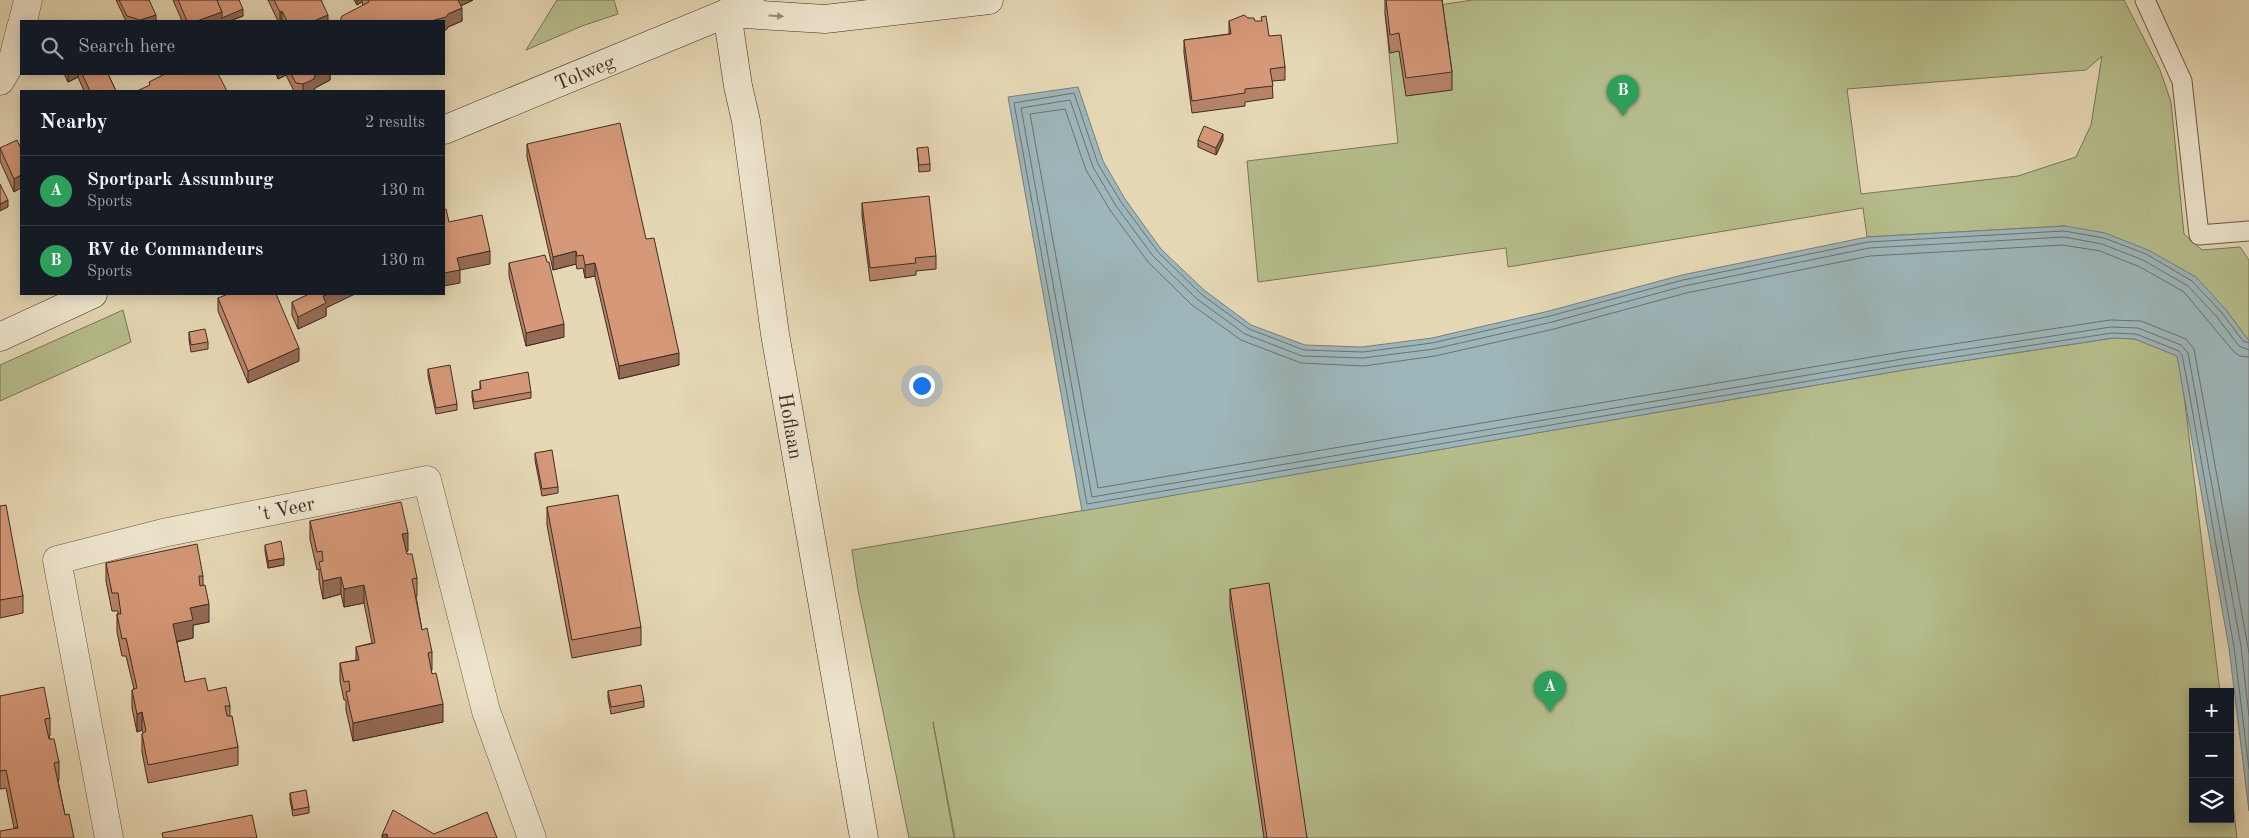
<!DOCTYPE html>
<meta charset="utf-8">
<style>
:root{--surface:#171b24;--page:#242831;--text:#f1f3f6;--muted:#9ea1a6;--line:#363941;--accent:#0b8043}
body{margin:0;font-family:"Old Standard TT",serif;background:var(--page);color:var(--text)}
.controls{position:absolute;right:15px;bottom:15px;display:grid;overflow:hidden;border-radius:0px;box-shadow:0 2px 12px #0003}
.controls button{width:45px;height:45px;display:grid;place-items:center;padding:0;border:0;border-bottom:1px solid var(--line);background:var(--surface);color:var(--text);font:25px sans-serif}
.you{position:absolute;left:921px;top:385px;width:18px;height:18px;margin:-12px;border:4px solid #fff;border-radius:50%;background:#1a73e8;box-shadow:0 0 0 8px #1a73e833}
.badge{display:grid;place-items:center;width:32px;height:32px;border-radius:50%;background:var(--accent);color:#fff;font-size:16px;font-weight:700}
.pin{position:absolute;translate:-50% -41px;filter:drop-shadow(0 1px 2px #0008)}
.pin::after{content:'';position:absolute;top:26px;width:18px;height:15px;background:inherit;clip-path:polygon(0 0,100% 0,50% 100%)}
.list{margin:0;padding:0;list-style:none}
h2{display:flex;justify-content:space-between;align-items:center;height:65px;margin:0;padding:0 20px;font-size:21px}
h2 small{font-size:16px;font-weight:400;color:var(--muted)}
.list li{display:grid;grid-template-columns:32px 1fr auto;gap:15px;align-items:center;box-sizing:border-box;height:70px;padding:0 20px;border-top:1px solid var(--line)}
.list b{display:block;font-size:19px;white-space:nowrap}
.list p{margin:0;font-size:16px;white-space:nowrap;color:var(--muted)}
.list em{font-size:16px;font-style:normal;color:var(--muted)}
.icon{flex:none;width:28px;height:28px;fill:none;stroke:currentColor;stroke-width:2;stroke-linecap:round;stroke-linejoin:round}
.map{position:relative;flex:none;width:2249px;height:838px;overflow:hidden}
.search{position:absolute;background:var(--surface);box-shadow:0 2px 12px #0003;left:20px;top:20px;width:425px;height:55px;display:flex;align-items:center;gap:12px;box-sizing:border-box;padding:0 18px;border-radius:0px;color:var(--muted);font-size:19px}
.panel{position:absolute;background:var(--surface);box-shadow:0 2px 12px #0003;left:20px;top:90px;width:425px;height:205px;border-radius:0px}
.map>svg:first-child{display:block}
.green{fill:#b6be8d;stroke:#7b7559;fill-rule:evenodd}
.water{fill:#9db6ba;stroke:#787f7e}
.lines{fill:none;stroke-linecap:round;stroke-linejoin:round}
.shore{stroke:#6e7170;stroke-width:1}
.service-casing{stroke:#6a5749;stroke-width:21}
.minor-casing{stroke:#6a5749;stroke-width:29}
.secondary-casing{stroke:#402c25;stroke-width:29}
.service{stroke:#efe6cf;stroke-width:19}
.minor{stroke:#efe6cf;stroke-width:28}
.secondary{stroke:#efe6cf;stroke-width:28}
.wall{fill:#b78367;stroke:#402c25}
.shaded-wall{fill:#956a54;stroke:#402c25}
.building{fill:#d59878;stroke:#402c25}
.oneway{fill:#98897a}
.labels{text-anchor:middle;stroke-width:4.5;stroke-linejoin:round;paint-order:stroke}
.street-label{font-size:20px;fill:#402c25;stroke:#efe6cf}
</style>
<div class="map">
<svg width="2249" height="838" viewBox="0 0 2249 838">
<rect width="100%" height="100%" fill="#e6d8b5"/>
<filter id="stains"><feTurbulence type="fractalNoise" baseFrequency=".004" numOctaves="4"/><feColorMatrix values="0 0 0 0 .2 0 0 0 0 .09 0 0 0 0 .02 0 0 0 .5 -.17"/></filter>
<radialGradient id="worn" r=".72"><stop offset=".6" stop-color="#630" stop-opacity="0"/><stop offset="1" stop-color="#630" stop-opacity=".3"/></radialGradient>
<g class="green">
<polygon points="557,0 614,0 618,14 582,26 526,50"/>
<path d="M1473,0h651l36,70 11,32 13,132 18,16 38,-3 9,13v81l-23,-31 -161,-84 -198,11 -4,-29 -355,59 -2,-19 -248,34 -11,-121 151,-18 -13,-130zM2102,56l-11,69 -15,32 -58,19 -157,18 -14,-105 239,-19z"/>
<polygon points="123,310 131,342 0,401 0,365"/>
<polygon points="2113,338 2135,339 2177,355 2183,387 2220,692 2193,692 2193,819 2230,819 2230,779 2237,838 955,838 933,722 954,838 909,838 858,590 852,550 1904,370"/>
</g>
<polygon class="water" points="1078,87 1103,161 1125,199 1161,249 1204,290 1251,325 1305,345 1362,347 1432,338 1549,311 1682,275 1867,237 2065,226 2105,233 2148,250 2196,277 2226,310 2249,341 2249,811 2229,648 2177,356 2135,339 2113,338 1904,370 1082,511 1008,97"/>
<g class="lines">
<g class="shore">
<polyline points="2249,343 2243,341 2222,313 2192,281 2146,254 2104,238 2064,231 1868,242 1683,280 1550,316 1432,343 1363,352 1304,350 1249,329 1201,294 1158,252 1121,202 1098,164 1074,93 1014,103 1087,504 1903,365 2112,333 2136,334 2179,351 2182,355 2188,386 2234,647 2249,769"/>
<polyline points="2249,350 2239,346 2217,317 2188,286 2143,260 2102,244 2064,237 1869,248 1684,286 1552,322 1434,349 1363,358 1302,356 1245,334 1197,299 1153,256 1116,206 1093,167 1070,100 1021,108 1092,497 1902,359 2111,327 2138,328 2181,345 2188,353 2241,646 2249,716"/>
<polyline points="2249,357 2240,356 2234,352 2184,292 2140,267 2100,251 2063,245 1870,256 1686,293 1554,329 1435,356 1364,366 1301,363 1241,340 1192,305 1148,262 1110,210 1086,170 1065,109 1030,114 1098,488 1901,352 2110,320 2141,321 2186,339 2194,349 2249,653"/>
</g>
<defs>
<polyline id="service" points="2145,0 2182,81 2199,235 2249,231"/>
<g id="minor">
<polyline points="23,21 28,0"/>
<polyline points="0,81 13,59 21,27"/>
<path id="s1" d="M109,838l-52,-278 106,-27 264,-53 59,231 46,127"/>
</g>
<g id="secondary">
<path id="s2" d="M727,13l11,73 8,35 29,213 89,504"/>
<polyline points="727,13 825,19 989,0"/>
<path id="s3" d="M444,130l283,-117 23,-13"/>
<polyline points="0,337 93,294"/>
</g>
</defs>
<use href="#service" class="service-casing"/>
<use href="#minor" class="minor-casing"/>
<use href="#secondary" class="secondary-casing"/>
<use href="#service" class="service"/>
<use href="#minor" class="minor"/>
<use href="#secondary" class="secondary"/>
</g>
<g class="wall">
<polygon points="116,0 149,0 156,21 126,21"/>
<polygon points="173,0 239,0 243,16 230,21 182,21"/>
<polygon points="268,0 321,0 328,21 278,21"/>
<polygon points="354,0 473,0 461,6 462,21 448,27 446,30 444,30 444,21 363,5 362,2 357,5"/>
<polygon points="1385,0 1442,0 1452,72 1452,90 1406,96 1399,51 1390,53 1385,13"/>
<polygon points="1248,18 1255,21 1269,36 1285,67 1285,80 1272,81 1273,98 1245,102 1245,106 1192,113 1184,53 1184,40 1229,34 1229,21"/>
<polygon points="64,74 108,74 116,91 84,91 78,77 68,82"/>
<polygon points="276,74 330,74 330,80 315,88 314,91 294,91 286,75 278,79"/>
<polygon points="1198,140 1223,140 1216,155 1198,147"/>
<polygon points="527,144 646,239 679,365 619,379 595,276 585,278 583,268 577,269 576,264 553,270 527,157"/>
<polygon points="0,148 21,149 14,192 0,161"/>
<polygon points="917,148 930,164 930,171 919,172"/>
<polygon points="862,203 936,256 936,269 916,271 916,275 870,281 862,216"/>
<polygon points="509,263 564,337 526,346 509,276"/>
<polygon points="218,298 299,361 248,383 218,311"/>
<polygon points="292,302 326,308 326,316 298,329 292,315"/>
<polygon points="189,332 208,342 208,349 191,352 189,339"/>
<polygon points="428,369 457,404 457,410 436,414 428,376"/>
<polygon points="480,381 531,392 531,398 474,409 472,397 472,391 480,389"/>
<polygon points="535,453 558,487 558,493 542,496 535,460"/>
<polygon points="0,506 23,596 23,613 0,618"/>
<polygon points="547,507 641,627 641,645 572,658 547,525"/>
<polygon points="310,521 408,551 406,551 407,554 417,578 417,596 416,596 422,630 432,652 432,670 431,670 443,722 353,741 346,710 346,700 344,700 340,681 340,663 356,660 356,647 372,643 364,603 344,607 341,594 323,599 319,580 319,569 317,570 310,539"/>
<polygon points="265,545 284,565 268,568 265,551"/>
<polygon points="106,563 203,576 203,586 209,622 193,625 193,638 177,642 185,682 208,691 230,706 230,716 238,747 238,765 148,783 142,752 142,734 143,733 142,730 137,732 132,708 132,690 134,689 126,656 122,656 117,632 117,614 118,614 118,611 112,611 106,581"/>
<polygon points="1230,589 1307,838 1264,838 1230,607"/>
<polygon points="608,691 644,701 644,707 611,714 608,698"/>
<polygon points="0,696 50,718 50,736 49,736 59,762 59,780 58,781 65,815 14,828 6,788 0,789"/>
<polygon points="290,793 309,807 309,813 293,816 290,800"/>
</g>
<g class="shaded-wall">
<polygon points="357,0 362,0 362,2 357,5"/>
<polygon points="456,0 473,0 456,8"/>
<polygon points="462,8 462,21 448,27 446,30 444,30 444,21 432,21"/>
<polygon points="243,9 243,16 230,21 197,21 222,12"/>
<polygon points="282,11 282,21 280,21 280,12"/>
<polygon points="156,15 156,21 140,21 140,20"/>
<polygon points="328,15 328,21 314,21"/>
<polygon points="71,74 78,74 78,77 68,82 68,75"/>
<polygon points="278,74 286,74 286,75 278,79"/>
<polygon points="317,74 330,74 330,80 315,88 314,91 303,91 303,84"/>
<polygon points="1223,134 1223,140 1216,155 1216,148"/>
<polygon points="21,175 21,188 14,192 14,179"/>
<polygon points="8,200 8,207 0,211 0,204"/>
<polygon points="490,251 490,264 460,270 460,283 444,286 444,273 457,258"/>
<polygon points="576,251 576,264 553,270 553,257"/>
<polygon points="595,263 595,276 585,278 585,265"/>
<polygon points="328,294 355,294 326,308 326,316 298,329 298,317 323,296"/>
<polygon points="564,324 564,337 526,346 526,333"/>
<polygon points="299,348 299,361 248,383 248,371"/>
<polygon points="679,353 679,365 619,379 619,366"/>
<polygon points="408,533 408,551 402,552 402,534"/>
<polygon points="284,558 284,565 268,568 268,561"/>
<polygon points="341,577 341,594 323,599 323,581"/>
<polygon points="364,585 364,603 344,607 344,589"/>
<polygon points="209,604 209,622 193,625 193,638 173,642 173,624 190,608"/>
<polygon points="443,704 443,722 353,741 353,723"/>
<polygon points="142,712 142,730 137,732 137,714"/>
<polygon points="387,834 387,838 382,838 382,835"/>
</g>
<g class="building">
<polygon points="119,0 149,0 156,15 140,20 127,16"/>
<polygon points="178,0 217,0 222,12 197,21 187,21"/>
<polygon points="217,0 239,0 243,9 222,18 222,12"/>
<polygon points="274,0 321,0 328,15 314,21 287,21 282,11 280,12"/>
<polygon points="368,0 458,0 462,8 448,14 446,17 435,20 432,21 340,21 342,16 369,2"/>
<polygon points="1386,0 1442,0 1452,72 1406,78 1399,33 1390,35"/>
<polygon points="1244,15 1248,18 1254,18 1255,21 1262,21 1261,17 1266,16 1269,36 1281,35 1285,67 1270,69 1273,86 1245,89 1245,93 1192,101 1184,40 1231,34 1229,21"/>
<polygon points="82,74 108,74 116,91 90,91"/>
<polygon points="165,74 218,74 227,91 137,91 150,85 149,82"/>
<polygon points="291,74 317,74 315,75 314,79 303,84 296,83"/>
<polygon points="620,123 646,239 654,238 679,353 619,366 595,263 585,265 583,255 577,256 576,251 553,257 527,144"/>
<polygon points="1204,126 1223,134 1216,148 1198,140"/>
<polygon points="17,140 21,149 21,175 14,179 0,148"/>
<polygon points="928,147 930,164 919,165 917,148"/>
<polygon points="0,184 8,200 0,204"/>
<polygon points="929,196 936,256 915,258 916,263 870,268 862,203"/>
<polygon points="446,209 449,222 482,215 490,251 457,258 460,270 444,273 444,210"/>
<polygon points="545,255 547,262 549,262 564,324 526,333 509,263"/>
<polygon points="228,294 276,294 299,348 248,371 218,298"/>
<polygon points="309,294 328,294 323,296 326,303 298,317 292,302"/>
<polygon points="205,329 208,342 191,345 189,332"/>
<polygon points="450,365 457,404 436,408 428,369"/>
<polygon points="528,372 531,392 474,402 472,391 481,389 480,381"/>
<polygon points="552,450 558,487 542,489 535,453"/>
<polygon points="618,495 641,627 572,640 547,507"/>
<polygon points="401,502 408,533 402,534 407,554 412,554 417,578 412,579 422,630 427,628 432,652 428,653 432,674 436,673 443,704 353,723 346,692 350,691 349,681 344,682 340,663 359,660 356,647 375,643 364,585 344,589 341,577 323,581 319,562 323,561 322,551 317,552 310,521"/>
<polygon points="6,505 23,596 0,600 0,506"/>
<polygon points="281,541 284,558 268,561 265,545"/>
<polygon points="197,544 203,576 199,576 200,586 205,585 209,604 190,608 193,620 173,624 185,682 205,678 208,691 226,687 230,706 225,706 227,716 232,716 238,747 148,765 142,734 146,731 142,712 137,714 132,690 137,688 126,638 122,639 117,614 121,614 118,593 112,593 106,563"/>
<polygon points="1269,583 1307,838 1267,838 1230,589"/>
<polygon points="641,685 644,701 611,707 608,691"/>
<polygon points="44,687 50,718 45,719 45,721 49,739 54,739 59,762 54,763 65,815 69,814 74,838 0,838 0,831 18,828 6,770 0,771 0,696"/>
<polygon points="306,790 309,807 293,810 290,793"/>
<polygon points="393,810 434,834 487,812 497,838 388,838 387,834 382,835"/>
<polygon points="252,815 257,838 163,838 162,833"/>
</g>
<defs><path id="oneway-solid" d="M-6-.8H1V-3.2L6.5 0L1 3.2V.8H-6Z" transform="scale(1.25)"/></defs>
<use class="oneway" href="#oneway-solid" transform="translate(776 16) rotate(4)"/>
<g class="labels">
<g class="street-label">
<text dy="7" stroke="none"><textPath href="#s3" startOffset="152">Tolweg</textPath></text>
<text dy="7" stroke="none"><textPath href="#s2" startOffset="418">Hoflaan</textPath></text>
<text dy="7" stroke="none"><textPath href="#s1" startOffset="518">'t Veer</textPath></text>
</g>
</g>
<rect width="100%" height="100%" filter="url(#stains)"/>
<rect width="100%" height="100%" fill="url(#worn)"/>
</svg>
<div class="controls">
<button>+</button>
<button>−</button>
<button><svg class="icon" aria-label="layers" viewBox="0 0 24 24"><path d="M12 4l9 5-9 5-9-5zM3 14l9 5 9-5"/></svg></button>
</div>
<div class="you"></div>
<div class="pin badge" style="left:1550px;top:712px;background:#2e9e5b">A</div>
<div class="pin badge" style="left:1623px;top:116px;background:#2e9e5b">B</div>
<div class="search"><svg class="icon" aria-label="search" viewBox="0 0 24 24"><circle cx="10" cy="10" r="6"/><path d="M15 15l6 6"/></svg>Search here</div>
<section class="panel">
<h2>Nearby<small>2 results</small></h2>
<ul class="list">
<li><span class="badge" style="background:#2e9e5b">A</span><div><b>Sportpark Assumburg</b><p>Sports</p></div><em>130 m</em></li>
<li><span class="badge" style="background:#2e9e5b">B</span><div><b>RV de Commandeurs</b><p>Sports</p></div><em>130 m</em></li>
</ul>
</section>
</div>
